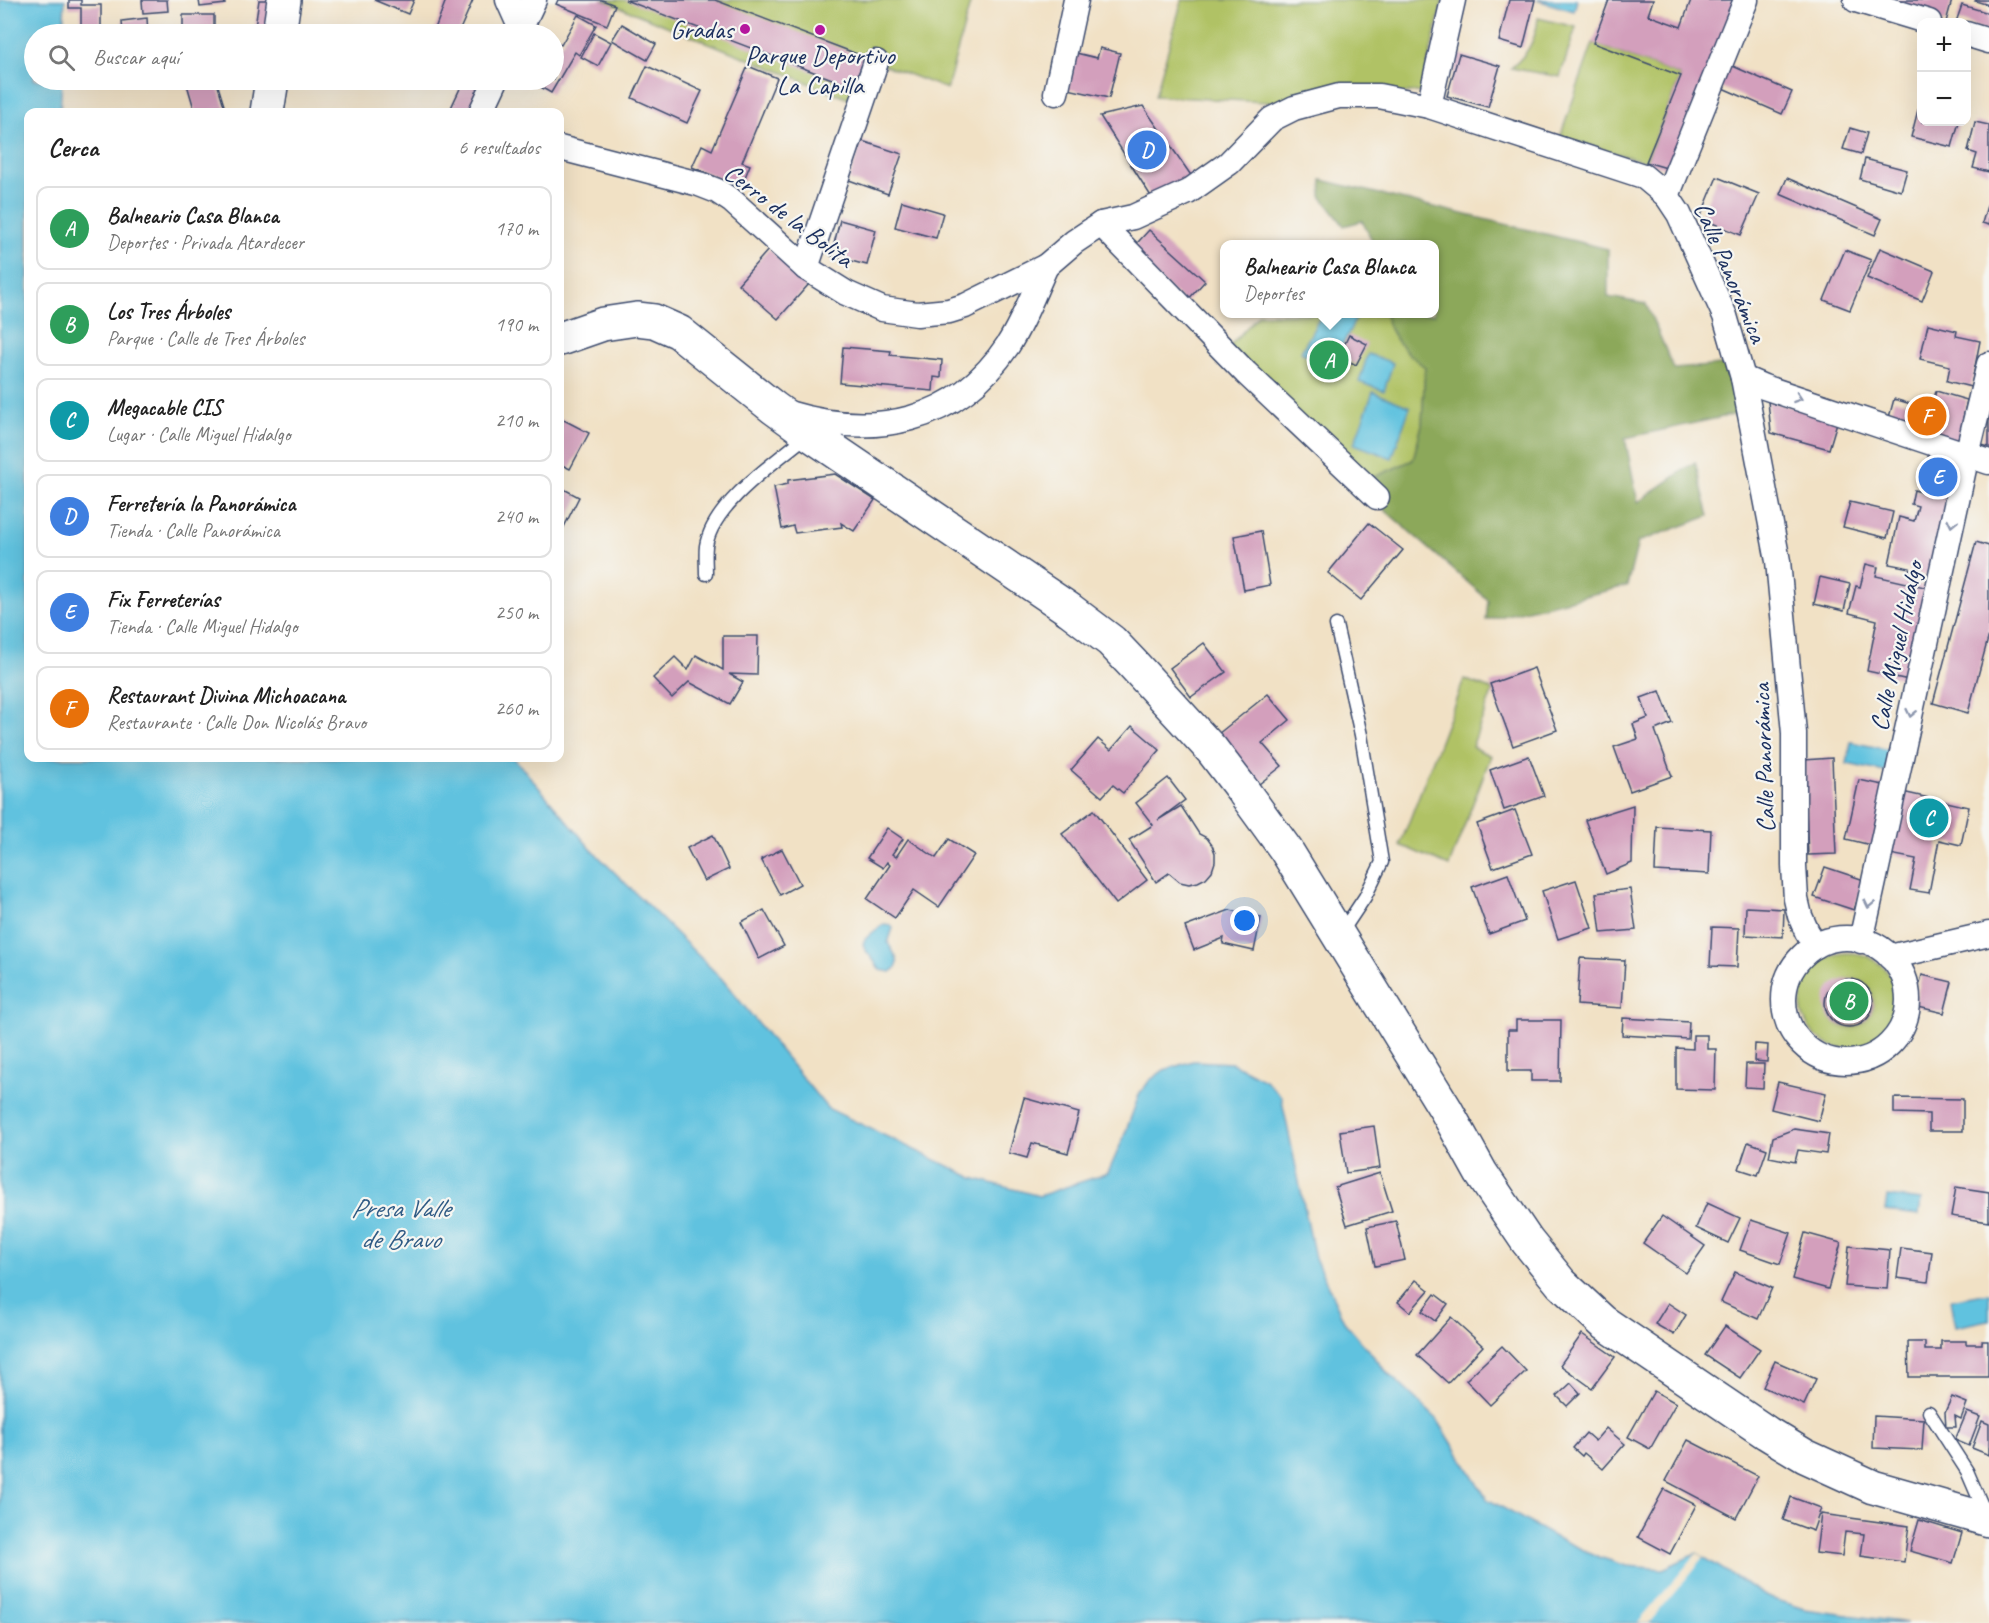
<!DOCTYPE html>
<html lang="es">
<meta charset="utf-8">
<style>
:root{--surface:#fff;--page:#f6f6f6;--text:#222;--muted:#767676;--line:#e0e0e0;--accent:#db2777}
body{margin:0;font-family:Caveat,sans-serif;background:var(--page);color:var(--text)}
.controls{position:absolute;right:18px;top:18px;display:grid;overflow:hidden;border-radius:12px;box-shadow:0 6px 24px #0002}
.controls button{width:54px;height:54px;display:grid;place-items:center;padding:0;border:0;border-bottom:2px solid var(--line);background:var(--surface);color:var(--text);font:30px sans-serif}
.you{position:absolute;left:1245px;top:921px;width:21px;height:21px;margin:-15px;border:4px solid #fff;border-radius:50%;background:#1a73e8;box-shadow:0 0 0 9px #1a73e833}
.badge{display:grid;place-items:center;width:39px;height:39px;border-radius:50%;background:var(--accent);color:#fff;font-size:20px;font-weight:700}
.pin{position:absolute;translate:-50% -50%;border:3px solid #fff;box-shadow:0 2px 6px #0006}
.popup{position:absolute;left:1220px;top:240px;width:219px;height:78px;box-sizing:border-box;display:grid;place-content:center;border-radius:12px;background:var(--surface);filter:drop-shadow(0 2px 4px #0005);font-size:20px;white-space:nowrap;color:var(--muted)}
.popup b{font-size:22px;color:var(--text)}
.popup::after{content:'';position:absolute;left:50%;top:100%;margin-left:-12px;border:12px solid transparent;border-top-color:var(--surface)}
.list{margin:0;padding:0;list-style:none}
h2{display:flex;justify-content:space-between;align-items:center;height:78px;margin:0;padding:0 24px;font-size:26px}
h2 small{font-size:20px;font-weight:400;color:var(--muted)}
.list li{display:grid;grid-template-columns:39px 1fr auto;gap:18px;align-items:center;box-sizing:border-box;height:84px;margin:0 12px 12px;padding:0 12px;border:2px solid var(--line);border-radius:12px}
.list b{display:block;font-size:22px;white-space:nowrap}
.list p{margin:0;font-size:20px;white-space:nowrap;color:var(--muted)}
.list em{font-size:20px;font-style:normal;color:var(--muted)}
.icon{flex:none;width:33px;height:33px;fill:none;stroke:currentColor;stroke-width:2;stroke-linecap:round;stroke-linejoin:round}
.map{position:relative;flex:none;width:1989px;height:1623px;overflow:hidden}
.search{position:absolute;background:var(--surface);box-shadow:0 6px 24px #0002;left:24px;top:24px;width:540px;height:66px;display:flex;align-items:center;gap:15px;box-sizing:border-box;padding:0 21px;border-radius:33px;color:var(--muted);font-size:22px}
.panel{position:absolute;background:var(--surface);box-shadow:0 6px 24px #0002;left:24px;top:108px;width:540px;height:654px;border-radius:12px}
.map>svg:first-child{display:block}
.green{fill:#b0c265;stroke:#667862;stroke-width:1.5}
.forest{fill:#8ca85a;stroke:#546c5c;stroke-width:1.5}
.water{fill:#60c2df;stroke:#3e789e;stroke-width:1.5}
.pier{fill:#f1e1c5}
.building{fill:#d39fbc}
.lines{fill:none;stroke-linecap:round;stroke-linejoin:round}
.lane-casing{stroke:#3b4a6d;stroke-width:15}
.street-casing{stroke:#3b4a6d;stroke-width:27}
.secondary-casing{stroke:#3b4a6d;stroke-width:36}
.lane{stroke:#fff;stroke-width:12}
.street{stroke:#fff;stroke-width:24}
.secondary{stroke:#fff;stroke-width:33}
.oneway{stroke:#8d97ae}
.poi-dot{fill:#b5179e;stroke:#f6f6f2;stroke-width:2}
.labels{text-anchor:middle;stroke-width:4.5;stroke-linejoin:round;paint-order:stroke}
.poi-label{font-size:26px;fill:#1b2f5e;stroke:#f6f6f2;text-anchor:end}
.street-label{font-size:26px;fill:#1b2f5e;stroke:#f6f6f2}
.water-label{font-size:27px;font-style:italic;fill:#305b85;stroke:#f6f6f2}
</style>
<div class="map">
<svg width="1989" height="1623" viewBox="0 0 1989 1623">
<rect width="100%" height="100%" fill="#f6f6f2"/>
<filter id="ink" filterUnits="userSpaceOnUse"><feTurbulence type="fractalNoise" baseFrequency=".0167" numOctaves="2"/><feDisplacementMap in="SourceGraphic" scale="12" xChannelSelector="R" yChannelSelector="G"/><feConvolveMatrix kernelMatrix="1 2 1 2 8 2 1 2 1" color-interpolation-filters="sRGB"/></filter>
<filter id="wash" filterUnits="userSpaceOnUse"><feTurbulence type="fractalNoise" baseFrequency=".008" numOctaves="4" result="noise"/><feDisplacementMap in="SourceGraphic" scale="24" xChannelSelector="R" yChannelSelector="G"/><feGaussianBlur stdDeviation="1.35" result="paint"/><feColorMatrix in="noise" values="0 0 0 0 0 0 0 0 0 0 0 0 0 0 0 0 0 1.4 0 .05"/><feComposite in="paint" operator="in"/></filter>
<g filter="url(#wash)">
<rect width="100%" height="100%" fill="#f1e1c5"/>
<g class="green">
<polygon points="602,0 971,0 947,89 876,62 851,100"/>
<polygon points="1182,0 1443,0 1421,92 1284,103 1155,96"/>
<path d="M1538,18l38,9 -16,50 -49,-9c17,-14 25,-29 27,-50z"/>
<polygon points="1593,43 1681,76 1646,162 1560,137"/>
<path d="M1259,314h126c5,23 21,39 40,53l-3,58 -9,35 -47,21 -137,-134z"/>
<polygon points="1464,679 1493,690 1472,747 1491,756 1449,866 1400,845"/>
<circle cx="1849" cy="1001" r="48"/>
</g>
<path class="forest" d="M1322,180l286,69v48l38,7 28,65 58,-5 10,49 -117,25 13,64 57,-40 14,54 -71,26 -11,44 -141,34 2,-20 -132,-115 57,-25 9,-35 3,-58c-19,-14 -35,-30 -40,-53h49v-70h-60l-12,-23 -18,5 -23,-30z"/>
<g class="water">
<polygon points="0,0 65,0 63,34 34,34 34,80 62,80 60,112 28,112 28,758 514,758 591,849 722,979 827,1108 973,1178 1039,1196 1108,1173 1123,1139 1139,1095 1149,1081 1164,1070 1193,1061 1232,1063 1265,1080 1281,1096 1315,1258 1345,1323 1387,1372 1437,1419 1487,1499 1557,1538 1599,1557 1627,1566 1663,1569 1697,1553 1767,1597 1804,1609 1907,1623 0,1623"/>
<polygon points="1537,0 1577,0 1574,11"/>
<polygon points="1322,314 1348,314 1356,318 1330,369 1301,352"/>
<polygon points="1368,354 1393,363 1384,391 1359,382"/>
<polygon points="1373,392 1410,407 1392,458 1354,444"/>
<polygon points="1851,742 1890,750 1885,772 1847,764"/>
<path d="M884,924l7,1 2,3 -5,15c6,11 16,21 3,29l-11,-2c-17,-28 -29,-23 4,-46z"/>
<polygon points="1887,1196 1921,1200 1919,1215 1885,1211"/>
<polygon points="1989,1293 1989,1320 1955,1327 1950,1300"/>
</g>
<polygon class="pier" points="1697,1553 1704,1557 1649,1623 1638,1623"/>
<g id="blocks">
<g class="building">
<polygon points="69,0 81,0 81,5 101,5 101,33 81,33 81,8 69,8"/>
<polygon points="142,0 167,0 168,11 143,13"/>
<polygon points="199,0 224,0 225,4 200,7"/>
<polygon points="259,0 274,0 270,34 254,34"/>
<polygon points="374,0 414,0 408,14"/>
<polygon points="446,0 473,0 458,34 433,34"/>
<polygon points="558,0 602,0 615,5 607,25 556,4"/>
<polygon points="625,0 715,0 865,57 853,87"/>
<polygon points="1509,0 1535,0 1523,48 1499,41"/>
<polygon points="1609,0 1653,0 1648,15 1681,27 1691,0 1738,0 1670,169 1646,162 1681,76 1593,43"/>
<polygon points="1864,0 1952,0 1946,22 1934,22"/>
<polygon points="1976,0 1989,0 1989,5 1975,1"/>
<polygon points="1962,5 1989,13 1989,33 1966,22 1956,22"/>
<rect x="183" y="15" width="31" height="19"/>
<polygon points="578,15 596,25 579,55 575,52 551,93 532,82 534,80 554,80 554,45 555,41 561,45"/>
<polygon points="147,18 148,34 123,34 122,21"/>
<polygon points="622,24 656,44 647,60 612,40"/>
<polygon points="594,33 611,42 598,66 581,57"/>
<polygon points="1100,48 1120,53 1109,98 1068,89 1076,53 1097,58"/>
<polygon points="1459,54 1500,66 1488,107 1447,96"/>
<polygon points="1728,64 1792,92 1782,114 1718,86"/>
<polygon points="647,66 702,91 687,123 632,98"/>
<polygon points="748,66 777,78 742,162 750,165 741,187 692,167 702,145 712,150"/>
<polygon points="191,80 236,80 218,86 226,112 195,112 186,81"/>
<polygon points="440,80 458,80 457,85"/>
<polygon points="464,80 492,80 476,112 454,112 450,110"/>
<polygon points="1143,106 1197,184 1154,201 1100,116"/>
<polygon points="1918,110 1922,111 1922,122 1959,122 1952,147 1911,137"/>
<polygon points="1975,122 1989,125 1989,172 1973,168 1977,154 1968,151"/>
<polygon points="1850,128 1867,133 1861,154 1843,149"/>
<polygon points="862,141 902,154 888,194 849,180"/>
<polygon points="1865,159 1907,170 1901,191 1860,179"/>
<polygon points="1717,177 1759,194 1741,235 1700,218"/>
<polygon points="1787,178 1882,219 1875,235 1780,194"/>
<polygon points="1989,199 1989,225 1982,223"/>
<polygon points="902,201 943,213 936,238 895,227"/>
<polygon points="840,220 876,230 867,265 831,256"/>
<polygon points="1149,230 1205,281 1185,303 1129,252"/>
<polygon points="1880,248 1934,271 1922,301 1867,278"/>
<polygon points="769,249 809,284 778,319 738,284"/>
<polygon points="1845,250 1871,260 1850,310 1824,300"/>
<polygon points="1928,324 1957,331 1956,336 1980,341 1971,387 1947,381 1950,366 1920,359"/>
<polygon points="1349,335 1367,344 1356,365 1339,356"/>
<polygon points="843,347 891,351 890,355 942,360 941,378 934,377 933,391 840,383"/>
<polygon points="1936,391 1967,400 1958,442 1888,421 1894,399 1931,410"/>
<polygon points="1768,401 1838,419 1829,449 1771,433"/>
<polygon points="560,418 589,433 570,469 560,464"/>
<polygon points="1988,418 1989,418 1989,447 1982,445"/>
<polygon points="1929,453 1956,461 1930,576 1909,572 1910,568 1889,564 1899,517 1914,521 1918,506 1911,504 1914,490 1921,492"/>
<polygon points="835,474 875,500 854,531 841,523 842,527 795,533 793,526 782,529 774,487 788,484 788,480"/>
<polygon points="560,487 579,497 560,535"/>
<polygon points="1850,502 1893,512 1887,538 1843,527"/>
<polygon points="1369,523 1403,550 1361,600 1328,573"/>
<polygon points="1261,531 1270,585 1244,590 1234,536"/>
<polygon points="1976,542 1989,546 1989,635 1968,713 1933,703"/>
<polygon points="1866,564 1878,567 1876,576 1929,588 1909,680 1867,671 1877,620 1849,613 1856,586 1860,587"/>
<polygon points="1820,577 1850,584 1844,611 1814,604"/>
<polygon points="723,636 758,636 757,675 729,674 743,682 730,704 689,682 672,698 653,678 675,657 688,670 696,655 723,670"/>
<polygon points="1204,643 1226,672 1191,697 1170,668"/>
<polygon points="1534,668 1557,730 1513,746 1490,684"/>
<polygon points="1660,691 1672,723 1655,730 1672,776 1630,791 1614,747 1638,739 1633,724 1648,718 1641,698"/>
<polygon points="1268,694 1290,720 1262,743 1282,766 1259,784 1218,734"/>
<polygon points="1132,726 1160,750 1123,793 1113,785 1102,797 1071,770 1098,739 1111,750"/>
<polygon points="1529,756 1544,796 1504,810 1490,770"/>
<polygon points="1832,758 1836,854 1808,855 1804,760"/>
<polygon points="1168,778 1185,800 1158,820 1181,806 1199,834 1207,838 1212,845 1215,853 1215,862 1212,871 1206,878 1198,882 1189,884 1180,882 1169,873 1156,882 1129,840 1153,825 1136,803"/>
<polygon points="1859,780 1888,786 1875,846 1846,839"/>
<polygon points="1898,791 1969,807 1961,845 1939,840 1929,893 1910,890 1916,859 1885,853"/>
<polygon points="1633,805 1632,863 1606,874 1585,820"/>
<polygon points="1094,810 1147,880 1116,904 1062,834"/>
<polygon points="1515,810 1532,854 1493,868 1477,824"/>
<polygon points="1657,827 1711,830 1709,874 1655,871"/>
<polygon points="887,828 903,839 892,854 896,857 908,839 936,858 949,839 974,855 939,907 914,890 895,918 867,899 890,865 887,862 883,868 867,858"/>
<polygon points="713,835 729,869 704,881 687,848"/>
<polygon points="782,849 800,884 780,895 761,859"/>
<polygon points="1825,867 1864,880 1854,910 1814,897"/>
<polygon points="1508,874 1525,921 1489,934 1472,887"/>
<polygon points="1576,880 1592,928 1558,939 1542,891"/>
<polygon points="1630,889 1636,930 1601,933 1596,893"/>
<polygon points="1746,907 1784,909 1783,937 1745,935"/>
<polygon points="764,910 784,946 759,959 741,922"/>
<polygon points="1230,910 1261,917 1254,951 1223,944 1224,938 1194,950 1185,927"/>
<polygon points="1712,927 1739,928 1737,967 1710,966"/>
<polygon points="1580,958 1625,960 1622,1008 1577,1005"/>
<polygon points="1922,975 1952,982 1944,1013 1914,1006"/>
<circle cx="1849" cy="1003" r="24"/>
<polygon points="1623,1018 1689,1022 1688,1039 1622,1035"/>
<polygon points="1516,1020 1561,1020 1560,1081 1531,1081 1531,1071 1508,1071 1508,1030 1516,1030"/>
<polygon points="1693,1035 1707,1035 1707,1049 1716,1049 1715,1090 1676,1089 1676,1048 1693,1049"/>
<polygon points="1755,1044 1768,1045 1767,1062 1754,1061"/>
<polygon points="1746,1064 1764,1064 1763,1088 1745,1087"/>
<polygon points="1778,1082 1826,1093 1819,1121 1771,1109"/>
<polygon points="1024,1098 1079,1113 1068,1153 1032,1143 1027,1158 1009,1153"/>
<polygon points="1894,1098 1963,1099 1963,1131 1929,1131 1929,1114 1894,1113"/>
<polygon points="1374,1126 1380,1168 1346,1173 1340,1131"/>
<polygon points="1794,1129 1829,1134 1826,1154 1798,1150 1795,1162 1769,1157 1773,1137"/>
<polygon points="1748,1142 1767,1149 1758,1175 1739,1169"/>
<polygon points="1380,1173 1392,1211 1347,1225 1335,1187"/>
<polygon points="1956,1187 1989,1192 1989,1222 1951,1216"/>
<polygon points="1707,1203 1740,1218 1728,1243 1696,1228"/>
<polygon points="1662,1216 1705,1246 1686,1273 1643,1243"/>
<polygon points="1751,1220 1791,1233 1780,1264 1740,1250"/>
<polygon points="1396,1221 1405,1260 1375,1266 1367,1227"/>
<polygon points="1805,1233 1841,1243 1828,1289 1792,1279"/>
<polygon points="1849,1246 1890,1250 1887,1289 1845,1286"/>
<polygon points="1901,1248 1932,1252 1928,1282 1897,1278"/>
<polygon points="1735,1272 1772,1288 1758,1319 1721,1302"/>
<polygon points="1416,1280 1429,1290 1410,1312 1398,1302"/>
<polygon points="1435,1294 1448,1304 1435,1321 1422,1311"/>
<polygon points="1668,1303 1686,1315 1674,1335 1655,1324"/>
<polygon points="1451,1317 1483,1346 1448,1383 1417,1355"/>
<polygon points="1725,1326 1760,1349 1740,1378 1705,1355"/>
<polygon points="1582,1334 1615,1357 1592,1388 1560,1365"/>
<polygon points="1941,1341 1966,1341 1966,1344 1982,1344 1982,1341 1988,1341 1988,1377 1909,1377 1908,1342 1925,1342 1925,1350 1941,1350"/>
<polygon points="1502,1346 1526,1371 1490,1405 1466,1380"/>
<polygon points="1775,1361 1816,1379 1804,1405 1763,1387"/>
<polygon points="1571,1383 1580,1393 1567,1406 1557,1396"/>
<polygon points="1654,1391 1676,1403 1650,1449 1628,1437"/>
<polygon points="1952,1397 1967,1403 1961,1419 1955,1416 1956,1427 1946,1427 1945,1412"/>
<polygon points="1967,1412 1980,1417 1969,1446 1955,1440"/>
<polygon points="1874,1416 1924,1419 1922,1450 1873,1448"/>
<polygon points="1982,1421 1989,1424 1989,1455 1972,1448"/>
<polygon points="1606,1428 1625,1444 1603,1469 1584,1453 1582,1456 1573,1448 1586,1433 1595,1441"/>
<polygon points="1688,1440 1758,1476 1736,1518 1666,1481"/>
<polygon points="1664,1489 1696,1505 1670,1554 1638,1537"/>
<polygon points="1791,1497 1821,1508 1813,1531 1783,1520"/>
<polygon points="1821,1514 1909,1526 1904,1562 1861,1556 1864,1534 1845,1532 1842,1556 1816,1553"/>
<polygon points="1919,1520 1962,1533 1953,1563 1910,1551"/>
</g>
</g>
</g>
<g filter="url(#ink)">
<use href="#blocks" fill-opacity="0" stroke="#3b4a6d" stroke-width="1.5"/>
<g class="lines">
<defs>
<g id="lane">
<path d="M706,574c0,-9 -1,-20 0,-28 7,-43 71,-85 103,-112"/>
<polyline points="1336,625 1361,735 1382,862 1365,897 1341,933"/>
<polyline points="1929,1412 1967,1471 1986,1515"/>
</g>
<g id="street">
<polyline points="508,0 521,29"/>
<polyline points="1856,0 1929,22"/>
<polyline points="518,34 534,0"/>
<polyline points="1966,34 1989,41"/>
<polyline points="1056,93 1076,0"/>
<polyline points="1429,106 1453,0"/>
<polyline points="481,112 496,80"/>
<polyline points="560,148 699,184 717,191 732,201 806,268 846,293 882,309 917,314 949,311 965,306 1046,266 1074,242 1101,224 1133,217 1188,192 1229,163 1272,119 1294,108 1339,96 1379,96 1429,106 1643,176 1667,196 1679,214 1725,316 1743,378 1778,561 1794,733 1794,866 1796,899 1800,916 1807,932 1816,946"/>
<polyline points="1667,196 1746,0"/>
<polyline points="1101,224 1246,373 1377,497"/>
<polyline points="806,268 876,62"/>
<polyline points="1743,378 1764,387 1989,462"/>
<path d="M788,413c87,26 168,10 220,-68 16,-25 26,-53 38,-79"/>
<circle cx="1846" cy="1000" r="62"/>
<polyline points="1861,941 1967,455 1989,364"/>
<polyline points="1890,957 1989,934"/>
</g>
<g id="secondary">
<polyline points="279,34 284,0"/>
<polyline points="267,112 272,80"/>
<polyline points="560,339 603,324 637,319 654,321 679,332 774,408 810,434 1070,610 1111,641 1132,663 1212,750 1241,788 1286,850 1446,1110 1481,1173 1527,1241 1561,1283 1603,1322 1767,1433 1805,1456 1873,1487 1989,1520"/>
</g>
</defs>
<use href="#lane" class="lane-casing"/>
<use href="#street" class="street-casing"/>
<use href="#secondary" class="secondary-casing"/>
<use href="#lane" class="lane"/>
<use href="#street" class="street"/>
<use href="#secondary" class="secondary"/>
</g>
<defs><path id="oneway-chevron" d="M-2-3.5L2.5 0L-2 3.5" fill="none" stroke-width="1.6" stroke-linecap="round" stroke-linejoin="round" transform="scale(1.5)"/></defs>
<g class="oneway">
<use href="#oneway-chevron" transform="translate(1798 398) rotate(19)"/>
<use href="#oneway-chevron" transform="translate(1952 523) rotate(102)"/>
<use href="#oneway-chevron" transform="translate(1911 713) rotate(102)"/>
<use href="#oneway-chevron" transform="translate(1869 904) rotate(102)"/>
</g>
</g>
<g class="poi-dot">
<circle cx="745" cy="29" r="6"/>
<circle cx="820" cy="30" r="6"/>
</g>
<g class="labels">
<g class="poi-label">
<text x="733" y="38">Gradas</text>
<text x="820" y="64" text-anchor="middle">Parque Deportivo<tspan x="820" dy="30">La Capilla</tspan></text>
</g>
<g class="street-label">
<text transform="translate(789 215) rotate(37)" y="9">Cerro de la Bolita</text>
<text transform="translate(1731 272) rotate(67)" y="9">Calle Panorámica</text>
<text transform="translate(1896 646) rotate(-78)" y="9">Calle Miguel Hidalgo</text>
<text transform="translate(1763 758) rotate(-92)" y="9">Calle Panorámica</text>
</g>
<g class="water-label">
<text x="400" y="1217">Presa Valle<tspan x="400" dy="31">de Bravo</tspan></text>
</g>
</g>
</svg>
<div class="controls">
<button>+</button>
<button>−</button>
</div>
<div class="you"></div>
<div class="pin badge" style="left:1329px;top:360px;background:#2e9e5b">A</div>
<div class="popup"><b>Balneario Casa Blanca</b>Deportes</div>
<div class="pin badge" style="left:1849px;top:1001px;background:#2e9e5b">B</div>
<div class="pin badge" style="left:1929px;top:818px;background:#0f9aa8">C</div>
<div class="pin badge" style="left:1147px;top:150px;background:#3f7fe0">D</div>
<div class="pin badge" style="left:1938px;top:477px;background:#3f7fe0">E</div>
<div class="pin badge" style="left:1927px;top:416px;background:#e8710a">F</div>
<div class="search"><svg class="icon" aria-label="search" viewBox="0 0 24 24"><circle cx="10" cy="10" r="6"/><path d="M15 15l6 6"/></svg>Buscar aquí</div>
<section class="panel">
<h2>Cerca<small>6 resultados</small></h2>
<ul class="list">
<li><span class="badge" style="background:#2e9e5b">A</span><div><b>Balneario Casa Blanca</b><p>Deportes · Privada Atardecer</p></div><em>170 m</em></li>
<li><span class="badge" style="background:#2e9e5b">B</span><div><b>Los Tres Árboles</b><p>Parque · Calle de Tres Árboles</p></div><em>190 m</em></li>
<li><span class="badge" style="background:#0f9aa8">C</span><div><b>Megacable CIS</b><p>Lugar · Calle Miguel Hidalgo</p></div><em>210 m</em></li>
<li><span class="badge" style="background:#3f7fe0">D</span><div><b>Ferretería la Panorámica</b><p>Tienda · Calle Panorámica</p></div><em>240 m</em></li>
<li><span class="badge" style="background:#3f7fe0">E</span><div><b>Fix Ferreterías</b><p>Tienda · Calle Miguel Hidalgo</p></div><em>250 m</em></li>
<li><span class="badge" style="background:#e8710a">F</span><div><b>Restaurant Divina Michoacana</b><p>Restaurante · Calle Don Nicolás Bravo</p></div><em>260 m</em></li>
</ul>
</section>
</div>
